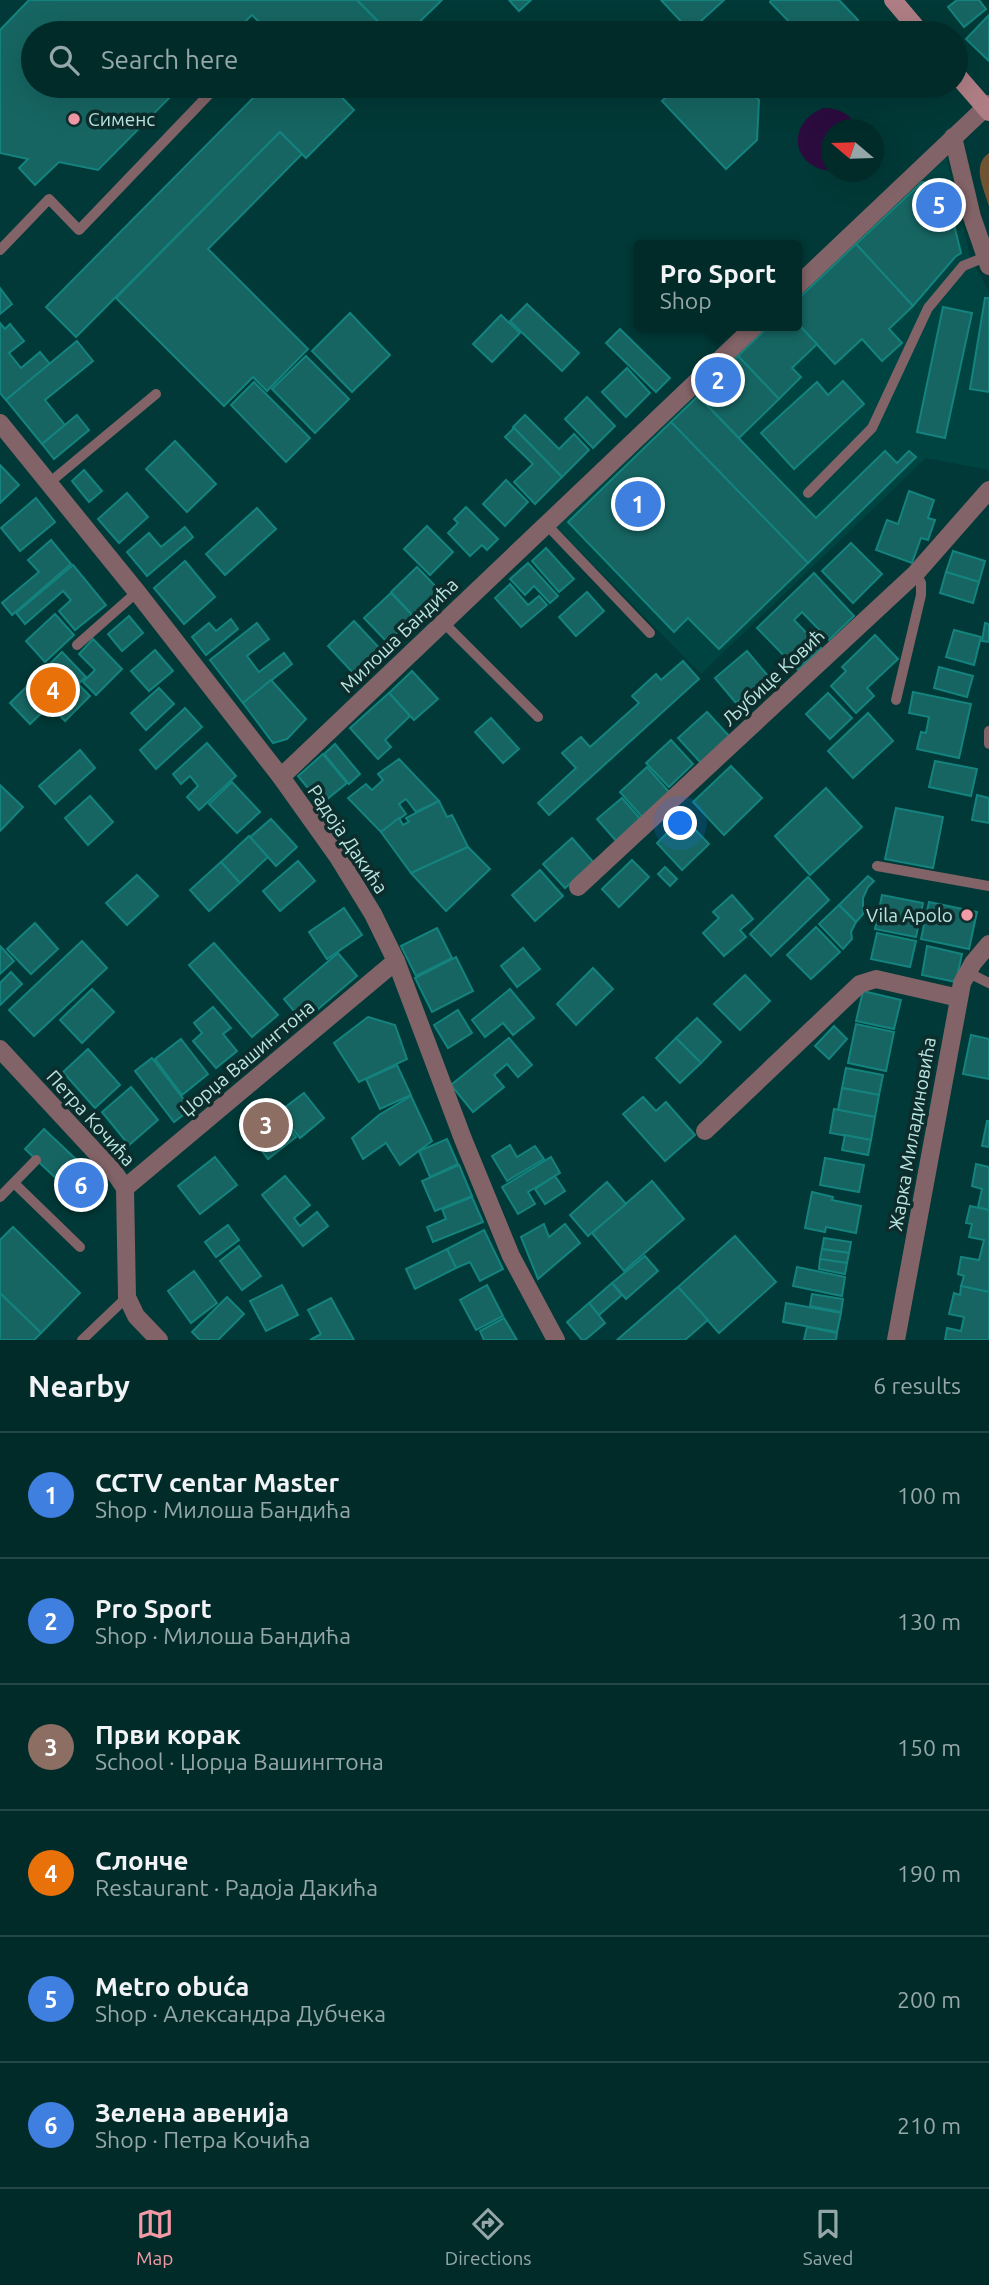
<!DOCTYPE html>
<meta charset="utf-8">
<style>
:root{--surface:#002b29;--page:#0e3735;--text:#f1f3f6;--muted:#95a7a8;--line:#224746;--accent:#f39aa7}
body{margin:0;font-family:Ubuntu,sans-serif;background:var(--page);color:var(--text)}
.compass{position:absolute;left:821px;top:119px;width:63px;height:63px;border-radius:50%;background:var(--surface);box-shadow:0 7px 28px #0002;rotate:289deg}
.you{position:absolute;left:681px;top:824px;width:24px;height:24px;margin:-18px;border:5px solid #fff;border-radius:50%;background:#1a73e8;box-shadow:0 0 0 10px #1a73e833}
.badge{display:grid;place-items:center;width:46px;height:46px;border-radius:50%;background:var(--accent);color:#fff;font-size:23px;font-weight:700}
.pin{position:absolute;translate:-50% -50%;border:4px solid #fff;box-shadow:0 2px 7px #0006}
.popup{position:absolute;left:634px;top:240px;width:168px;height:91px;box-sizing:border-box;display:grid;place-content:center;border-radius:7px;background:var(--surface);filter:drop-shadow(0 2px 5px #0005);font-size:23px;white-space:nowrap;color:var(--muted)}
.popup b{font-size:26px;color:var(--text)}
.popup::after{content:'';position:absolute;left:50%;top:100%;margin-left:-14px;border:14px solid transparent;border-top-color:var(--surface)}
.list{margin:0;padding:0;list-style:none}
h2{display:flex;justify-content:space-between;align-items:center;height:91px;margin:0;padding:0 28px;font-size:30px}
h2 small{font-size:23px;font-weight:400;color:var(--muted)}
.list li{display:grid;grid-template-columns:46px 1fr auto;gap:21px;align-items:center;box-sizing:border-box;height:126px;padding:0 28px;border-top:2px solid var(--line)}
.list b{display:block;font-size:26px;white-space:nowrap}
.list p{margin:0;font-size:23px;white-space:nowrap;color:var(--muted)}
.list em{font-size:23px;font-style:normal;color:var(--muted)}
.icon{flex:none;width:38px;height:38px;fill:none;stroke:currentColor;stroke-width:2;stroke-linecap:round;stroke-linejoin:round}
.map{position:relative;flex:none;width:989px;height:1340px;overflow:hidden}
.search{position:absolute;background:var(--surface);box-shadow:0 7px 28px #0002;left:21px;right:21px;top:21px;height:77px;display:flex;align-items:center;gap:18px;box-sizing:border-box;padding:0 24px;border-radius:38px;color:var(--muted);font-size:26px}
.sheet{height:847px;background:var(--surface)}
nav{display:flex;justify-content:space-around;align-items:center;box-sizing:border-box;height:98px;border-top:2px solid var(--line);background:var(--surface);font-size:19px;color:var(--muted)}
nav a{display:grid;justify-items:center;gap:4px}
nav .on{color:var(--accent)}
.map>svg:first-child{display:block}
.built{fill:#004441}
.green{fill:#6f5332}
.water{fill:#2c0c3f}
.building{fill:#166562;stroke:#14837e;stroke-width:2}
.lines{fill:none;stroke-linecap:round;stroke-linejoin:round}
.service{stroke:#826367;stroke-width:10}
.minor{stroke:#826367;stroke-width:18}
.secondary{stroke:#af7e85;stroke-width:18}
.poi-dot{fill:#f39aa7;stroke:#0d2c2b;stroke-width:2.5}
.labels{text-anchor:middle;stroke-width:7;stroke-linejoin:round;paint-order:stroke}
.poi-label{font-size:19px;fill:#bae6e2;stroke:#0d2c2b;text-anchor:start}
.street-label{font-size:19px;fill:#bae6e2;stroke:#0d2c2b}
</style>
<div class="map">
<svg width="989" height="1340" viewBox="0 0 989 1340">
<rect width="100%" height="100%" fill="#003937"/>
<polygon class="built" points="945,153 971,260 989,291 989,470 926,458 701,674 555,526 765,326 797,326 797,295"/>
<path class="green" d="M989,153v53c-5,-17 -18,-41 0,-53z"/>
<path class="water" d="M823,108c17,0 28,6 35,21l-26,1 -1,41c-40,-4 -45,-48 -8,-63z"/>
<g class="building">
<polygon points="29,0 357,0 386,30 383,33 270,33 252,15 233,33 33,33 33,86 181,86 98,170 59,162 35,185 19,168 28,159 0,153 0,30"/>
<polygon points="357,0 442,0 408,33 390,33"/>
<polygon points="509,0 531,0 519,11"/>
<polygon points="661,0 724,0 690,31"/>
<polygon points="771,0 839,0 858,20 844,33 800,33 770,2"/>
<polygon points="957,0 979,0 986,9 964,27 948,7"/>
<polygon points="989,15 989,61 966,39"/>
<polygon points="265,86 331,86 354,110 306,158 280,132 76,337 46,307"/>
<polygon points="678,86 746,86 759,100 757,140 726,169 662,101"/>
<polygon points="280,132 302,154 208,249 308,349 267,391 253,377 224,406 116,298"/>
<polygon points="922,182 945,188 961,253 955,257 913,306 856,244"/>
<polygon points="856,244 913,306 889,329 902,343 882,361 862,339 835,364 797,323 797,300"/>
<polygon points="0,288 12,304 0,314"/>
<polygon points="985,298 989,298 989,392 970,389"/>
<polygon points="527,304 579,353 562,371 510,321"/>
<polygon points="943,307 972,313 945,438 917,432"/>
<polygon points="350,313 390,355 352,392 312,351"/>
<polygon points="501,315 520,333 492,362 473,344"/>
<polygon points="0,323 5,329 10,324 24,341 9,353 21,368 40,352 50,364 6,400 0,393"/>
<polygon points="797,323 817,344 792,368 801,377 779,399 738,356 769,326 797,326"/>
<polygon points="620,329 670,378 656,392 606,343"/>
<polygon points="77,341 93,361 45,400 65,425 42,444 6,400"/>
<polygon points="306,356 349,399 315,433 272,389"/>
<polygon points="738,356 779,399 739,438 698,396"/>
<polygon points="627,368 650,393 626,417 602,392"/>
<polygon points="843,381 864,404 794,469 761,433 817,382 828,395"/>
<polygon points="254,382 310,438 286,462 231,405"/>
<polygon points="698,396 816,518 885,451 897,463 909,451 916,457 808,563 671,422"/>
<polygon points="587,397 615,426 593,448 565,419"/>
<polygon points="77,415 89,430 54,459 42,444"/>
<polygon points="525,415 559,449 574,434 589,450 562,477 513,427"/>
<polygon points="671,422 808,563 719,649 688,618 674,632 568,522"/>
<polygon points="514,428 562,477 535,504 514,482 533,464 505,437"/>
<polygon points="175,441 216,484 187,512 146,469"/>
<polygon points="0,465 19,485 0,503"/>
<polygon points="84,470 102,491 89,502 72,481"/>
<polygon points="506,480 528,502 505,526 483,504"/>
<polygon points="909,491 934,500 928,518 935,520 928,540 921,538 912,563 876,550 887,520 898,524"/>
<polygon points="127,493 148,517 119,543 98,519"/>
<polygon points="36,498 55,522 20,551 1,528"/>
<polygon points="466,507 498,539 487,550 482,545 470,556 448,533 458,523 454,519"/>
<polygon points="257,508 276,529 225,575 206,554"/>
<polygon points="427,526 453,552 430,575 404,549"/>
<polygon points="185,527 193,537 147,576 127,552 149,533 161,547"/>
<polygon points="51,540 71,564 12,615 2,603 39,572 28,560"/>
<polygon points="851,543 882,574 853,603 822,571"/>
<polygon points="546,548 574,579 559,592 532,561"/>
<polygon points="953,551 985,561 979,582 946,572"/>
<polygon points="185,561 215,597 184,624 154,588"/>
<polygon points="528,563 558,596 550,603 534,586 525,595 510,579"/>
<polygon points="73,565 106,605 75,630 59,611 71,600 63,591 25,624 16,613"/>
<polygon points="417,567 441,592 414,617 391,592"/>
<polygon points="946,572 979,582 973,603 940,593"/>
<polygon points="814,573 854,616 829,640 802,612 794,620 821,648 798,670 757,628"/>
<polygon points="510,584 528,605 539,596 547,605 521,627 495,598"/>
<polygon points="587,592 604,611 576,636 559,617"/>
<polygon points="391,593 414,617 387,642 364,618"/>
<polygon points="55,614 74,635 45,662 26,641"/>
<polygon points="129,616 143,633 122,651 108,634"/>
<polygon points="231,619 238,629 206,655 192,637 209,623 216,631"/>
<polygon points="354,621 382,651 355,675 328,646"/>
<polygon points="257,623 269,639 247,656 259,672 284,653 292,664 243,703 210,660"/>
<polygon points="985,623 989,624 989,642 982,641"/>
<polygon points="954,630 981,637 974,665 946,657"/>
<polygon points="875,635 898,659 867,688 874,696 856,713 831,686 846,671 842,667"/>
<polygon points="93,639 122,669 96,695 83,682 95,670 79,654"/>
<polygon points="155,650 173,671 149,691 131,671"/>
<polygon points="747,651 768,676 736,703 715,678"/>
<polygon points="62,652 86,677 78,684 90,696 65,721 50,705 30,724 10,703"/>
<polygon points="683,661 699,679 549,815 538,803 576,768 562,753 581,737 590,747 639,703 632,696 656,674 661,680"/>
<polygon points="939,667 973,676 967,697 934,688"/>
<polygon points="412,671 438,699 414,720 389,693"/>
<polygon points="271,680 306,719 287,739 273,743 243,703"/>
<polygon points="159,688 174,704 146,730 131,713"/>
<polygon points="913,692 971,704 959,758 917,749 921,732 926,733 929,717 909,713"/>
<polygon points="389,693 410,716 385,740 391,747 378,759 350,728"/>
<polygon points="828,693 852,718 830,739 806,714"/>
<polygon points="185,708 202,727 156,769 140,750"/>
<polygon points="707,712 730,737 701,763 678,738"/>
<polygon points="868,713 893,741 853,778 828,751"/>
<polygon points="491,718 519,749 503,763 475,732"/>
<polygon points="671,740 693,764 669,787 646,763"/>
<polygon points="207,743 236,776 199,810 187,797 198,786 190,776 181,784 173,774"/>
<polygon points="335,744 360,774 349,784 324,754"/>
<polygon points="80,750 95,768 55,804 39,786"/>
<polygon points="323,754 347,783 321,804 298,776"/>
<polygon points="399,759 439,801 416,812 406,799 399,804 406,814 381,832 348,798 366,784 372,790 383,780 378,774"/>
<polygon points="935,761 977,769 971,796 929,787"/>
<polygon points="731,766 762,798 724,835 693,802"/>
<polygon points="647,767 670,793 643,818 620,792"/>
<polygon points="232,782 260,812 237,833 209,804"/>
<polygon points="0,785 23,807 0,831"/>
<polygon points="826,788 862,827 810,875 775,836"/>
<polygon points="977,795 989,798 989,823 972,820"/>
<polygon points="90,796 113,822 88,845 65,818"/>
<polygon points="622,798 643,822 618,843 597,819"/>
<polygon points="439,801 447,817 452,815 468,847 411,873 381,832 399,818 403,825 409,822 406,818"/>
<polygon points="896,808 943,817 933,868 885,859"/>
<polygon points="683,817 709,844 682,870 657,843"/>
<polygon points="271,819 297,847 276,866 250,837"/>
<polygon points="249,836 268,857 240,883 221,862"/>
<polygon points="572,838 594,863 565,888 543,864"/>
<polygon points="468,847 490,869 446,911 411,873"/>
<polygon points="632,860 649,877 619,907 602,889"/>
<polygon points="298,861 315,881 280,911 263,891"/>
<polygon points="221,862 240,883 209,911 190,890"/>
<polygon points="665,867 677,879 670,886 658,874"/>
<polygon points="540,870 563,896 535,921 512,895"/>
<polygon points="137,875 158,896 127,925 106,903"/>
<polygon points="868,876 874,881 868,887 863,898 863,914 856,922 839,905"/>
<polygon points="808,877 829,900 771,956 750,934"/>
<polygon points="732,895 753,919 740,930 746,937 724,956 703,933 719,918 713,912"/>
<polygon points="882,895 923,903 916,937 875,929"/>
<polygon points="929,902 977,912 969,949 921,939"/>
<polygon points="839,905 856,922 851,932 852,939 843,949 819,924"/>
<polygon points="344,908 362,935 327,959 309,932"/>
<polygon points="35,923 58,949 31,974 7,949"/>
<polygon points="816,927 840,952 811,979 787,955"/>
<polygon points="437,928 452,958 416,976 401,946"/>
<polygon points="877,933 916,941 910,967 871,959"/>
<polygon points="82,941 107,968 34,1036 9,1010"/>
<polygon points="214,943 278,1015 252,1037 189,965"/>
<polygon points="0,946 14,961 0,974"/>
<polygon points="927,946 962,954 956,982 922,975"/>
<polygon points="523,948 540,969 517,987 501,966"/>
<polygon points="338,953 357,976 303,1022 284,999"/>
<polygon points="456,957 473,991 432,1012 415,978"/>
<polygon points="593,968 613,989 576,1025 557,1004"/>
<polygon points="11,972 22,984 0,1005 0,983"/>
<polygon points="745,975 770,1001 740,1030 714,1004"/>
<polygon points="92,989 114,1012 82,1043 60,1020"/>
<polygon points="510,989 534,1018 513,1035 503,1023 485,1037 472,1020"/>
<polygon points="863,991 901,1000 894,1029 856,1021"/>
<polygon points="213,1007 231,1028 223,1034 237,1051 216,1068 193,1041 202,1033 194,1023"/>
<polygon points="458,1010 472,1033 448,1048 434,1025"/>
<polygon points="368,1017 395,1025 407,1059 359,1082 334,1043"/>
<polygon points="697,1018 721,1042 701,1063 676,1038"/>
<polygon points="856,1024 894,1032 886,1071 848,1063"/>
<polygon points="834,1026 847,1039 829,1059 815,1046"/>
<polygon points="971,1035 989,1039 989,1079 963,1074"/>
<polygon points="509,1038 532,1065 518,1077 507,1064 494,1075 504,1087 473,1112 451,1085"/>
<polygon points="676,1038 701,1063 680,1083 656,1058"/>
<polygon points="181,1039 208,1074 182,1095 155,1059"/>
<polygon points="88,1049 120,1085 95,1108 63,1072"/>
<polygon points="152,1058 191,1109 174,1122 135,1071"/>
<polygon points="397,1065 411,1095 380,1109 366,1079"/>
<polygon points="846,1068 883,1075 879,1095 842,1088"/>
<polygon points="131,1087 158,1120 129,1145 102,1112"/>
<polygon points="842,1088 879,1095 875,1117 838,1110"/>
<polygon points="304,1093 324,1118 300,1138 279,1112"/>
<polygon points="411,1096 432,1141 400,1165 386,1143 363,1159 352,1138 379,1115"/>
<polygon points="643,1097 656,1111 666,1102 695,1135 665,1161 623,1114"/>
<polygon points="274,1109 296,1137 268,1159 246,1130"/>
<polygon points="834,1109 875,1117 871,1140 830,1133"/>
<polygon points="987,1121 989,1121 989,1147 982,1146"/>
<polygon points="44,1129 99,1181 80,1201 25,1149"/>
<polygon points="845,1135 871,1140 868,1155 842,1150"/>
<polygon points="447,1139 458,1164 430,1177 419,1151"/>
<polygon points="510,1145 517,1157 535,1146 544,1159 507,1181 492,1156"/>
<polygon points="215,1157 237,1185 200,1214 178,1186"/>
<polygon points="551,1157 560,1173 528,1192 535,1204 518,1214 502,1187"/>
<polygon points="825,1158 864,1165 859,1192 820,1185"/>
<polygon points="976,1164 989,1167 989,1210 978,1207 982,1189 972,1186"/>
<polygon points="459,1165 472,1196 435,1211 422,1181"/>
<polygon points="285,1176 310,1205 294,1218 300,1226 317,1212 328,1226 303,1246 262,1195"/>
<polygon points="555,1176 565,1191 545,1204 535,1189"/>
<polygon points="652,1181 684,1219 624,1271 592,1233"/>
<polygon points="607,1182 626,1204 588,1236 570,1215"/>
<polygon points="812,1192 833,1197 832,1200 861,1206 856,1233 826,1227 825,1232 805,1228"/>
<polygon points="472,1197 483,1222 433,1242 427,1227 446,1219 442,1209"/>
<polygon points="970,1206 989,1210 989,1292 961,1286 964,1276 958,1274 961,1257 979,1260 984,1240 969,1237 972,1224 966,1223"/>
<polygon points="544,1224 549,1237 565,1224 580,1243 538,1279 521,1237"/>
<polygon points="228,1225 239,1240 216,1257 205,1242"/>
<polygon points="13,1227 80,1293 41,1333 0,1293 0,1240"/>
<polygon points="484,1230 503,1269 480,1281 470,1262 456,1268 447,1249"/>
<polygon points="735,1236 776,1282 719,1333 678,1287"/>
<polygon points="824,1238 851,1242 849,1253 822,1249"/>
<polygon points="239,1246 261,1276 242,1290 220,1261"/>
<polygon points="447,1249 456,1268 415,1289 406,1269"/>
<polygon points="822,1249 849,1253 847,1263 820,1259"/>
<polygon points="645,1256 658,1271 626,1299 612,1283"/>
<polygon points="820,1259 847,1263 845,1274 819,1269"/>
<polygon points="797,1267 845,1277 842,1296 793,1286"/>
<polygon points="194,1271 217,1303 191,1323 168,1291"/>
<polygon points="612,1283 622,1295 599,1315 589,1303"/>
<polygon points="282,1285 298,1315 266,1331 250,1301"/>
<polygon points="487,1285 503,1316 476,1330 460,1300"/>
<polygon points="961,1286 989,1292 989,1340 945,1340 947,1328 961,1331 964,1317 949,1314 954,1293 960,1295"/>
<polygon points="678,1287 708,1320 685,1340 617,1340"/>
<polygon points="0,1293 41,1333 34,1340 0,1340"/>
<polygon points="812,1294 843,1299 841,1312 810,1306"/>
<polygon points="227,1297 244,1314 218,1340 200,1340 192,1332"/>
<polygon points="331,1298 354,1340 310,1340 321,1334 308,1310"/>
<polygon points="589,1303 605,1323 585,1340 582,1340 567,1322"/>
<polygon points="786,1303 841,1313 837,1332 783,1322"/>
<polygon points="504,1318 517,1340 484,1340 480,1331"/>
<polygon points="807,1327 837,1333 836,1340 804,1340"/>
</g>
<g class="lines">
<g class="service">
<polyline points="0,250 49,199 79,230 217,86"/>
<polyline points="49,483 156,394"/>
<polyline points="808,493 872,428 928,308 963,266 985,257"/>
<polyline points="546,524 650,633"/>
<polyline points="443,622 538,717"/>
<polyline points="77,645 137,592"/>
<polyline points="896,700 921,595 921,583 916,573"/>
<polyline points="989,731 989,744"/>
<polyline points="877,866 989,886"/>
<polyline points="967,972 989,983"/>
<polyline points="14,1183 80,1247"/>
<polyline points="0,1197 36,1160"/>
<polyline points="82,1340 127,1297"/>
</g>
<g class="minor">
<polyline points="953,137 972,217 989,266"/>
<polyline points="797,286 989,104"/>
<polyline points="0,423 137,592 281,777 338,857 373,914 396,961 463,1139 511,1256 556,1340"/>
<polyline points="281,777 755,326"/>
<polyline points="578,887 916,573 989,490"/>
<polyline points="0,1049 114,1172 125,1188 127,1297 136,1316 159,1340"/>
<polyline points="705,1131 860,984 876,979 959,998"/>
<polyline points="125,1188 396,961"/>
<polyline points="896,1340 962,983 973,963 989,944"/>
</g>
<g class="secondary">
<polyline points="893,0 921,33"/>
<polyline points="956,74 989,112"/>
</g>
</g>
<g class="poi-dot">
<circle cx="74" cy="119" r="7"/>
<circle cx="967" cy="915" r="7"/>
</g>
<g class="labels">
<g class="poi-label">
<text x="88" y="126">Сименс</text>
<text x="953" y="922" text-anchor="end">Vila Apolo</text>
</g>
<g class="street-label">
<text transform="translate(399 635) rotate(-44)" y="7">Милоша Бандића</text>
<text transform="translate(773 677) rotate(-43)" y="7">Љубице Ковић</text>
<text transform="translate(348 839) rotate(56)" y="7">Радоја Дакића</text>
<text transform="translate(247 1058) rotate(-40)" y="7">Џорџа Вашингтона</text>
<text transform="translate(91 1118) rotate(48)" y="7">Петра Кочића</text>
<text transform="translate(912 1134) rotate(-80)" y="7">Жарка Миладиновића</text>
</g>
</g>
</svg>
<svg class="compass" viewBox="-18 -18 36 36"><path d="M0-13l5 13h-10z" fill="#e53935"/><path d="M0 13l5-13h-10z" fill="#95a7a8"/></svg>
<div class="you"></div>
<div class="pin badge" style="left:638px;top:504px;background:#3f7fe0">1</div>
<div class="pin badge" style="left:718px;top:380px;background:#3f7fe0">2</div>
<div class="popup"><b>Pro Sport</b>Shop</div>
<div class="pin badge" style="left:266px;top:1125px;background:#8d6e63">3</div>
<div class="pin badge" style="left:53px;top:690px;background:#e8710a">4</div>
<div class="pin badge" style="left:939px;top:205px;background:#3f7fe0">5</div>
<div class="pin badge" style="left:81px;top:1185px;background:#3f7fe0">6</div>
<div class="search"><svg class="icon" aria-label="search" viewBox="0 0 24 24"><circle cx="10" cy="10" r="6"/><path d="M15 15l6 6"/></svg>Search here</div>
</div>
<section class="sheet">
<h2>Nearby<small>6 results</small></h2>
<ul class="list">
<li><span class="badge" style="background:#3f7fe0">1</span><div><b>CCTV centar Master</b><p>Shop · Милоша Бандића</p></div><em>100 m</em></li>
<li><span class="badge" style="background:#3f7fe0">2</span><div><b>Pro Sport</b><p>Shop · Милоша Бандића</p></div><em>130 m</em></li>
<li><span class="badge" style="background:#8d6e63">3</span><div><b>Први корак</b><p>School · Џорџа Вашингтона</p></div><em>150 m</em></li>
<li><span class="badge" style="background:#e8710a">4</span><div><b>Слонче</b><p>Restaurant · Радоја Дакића</p></div><em>190 m</em></li>
<li><span class="badge" style="background:#3f7fe0">5</span><div><b>Metro obuća</b><p>Shop · Александра Дубчека</p></div><em>200 m</em></li>
<li><span class="badge" style="background:#3f7fe0">6</span><div><b>Зелена авенија</b><p>Shop · Петра Кочића</p></div><em>210 m</em></li>
</ul>
</section>
<nav>
<a class="on"><svg class="icon" aria-label="map" viewBox="0 0 24 24"><path d="M3 6l6-2 6 2 6-2v14l-6 2-6-2-6 2zM9 4v14M15 6v14"/></svg>Map</a>
<a><svg class="icon" aria-label="directions" viewBox="0 0 24 24"><path d="M12 3l9 9-9 9-9-9zM9 14v-3h6M13 9l2 2-2 2"/></svg>Directions</a>
<a><svg class="icon" aria-label="saved" viewBox="0 0 24 24"><path d="M7 4h10v16l-5-4-5 4z"/></svg>Saved</a>
</nav>
